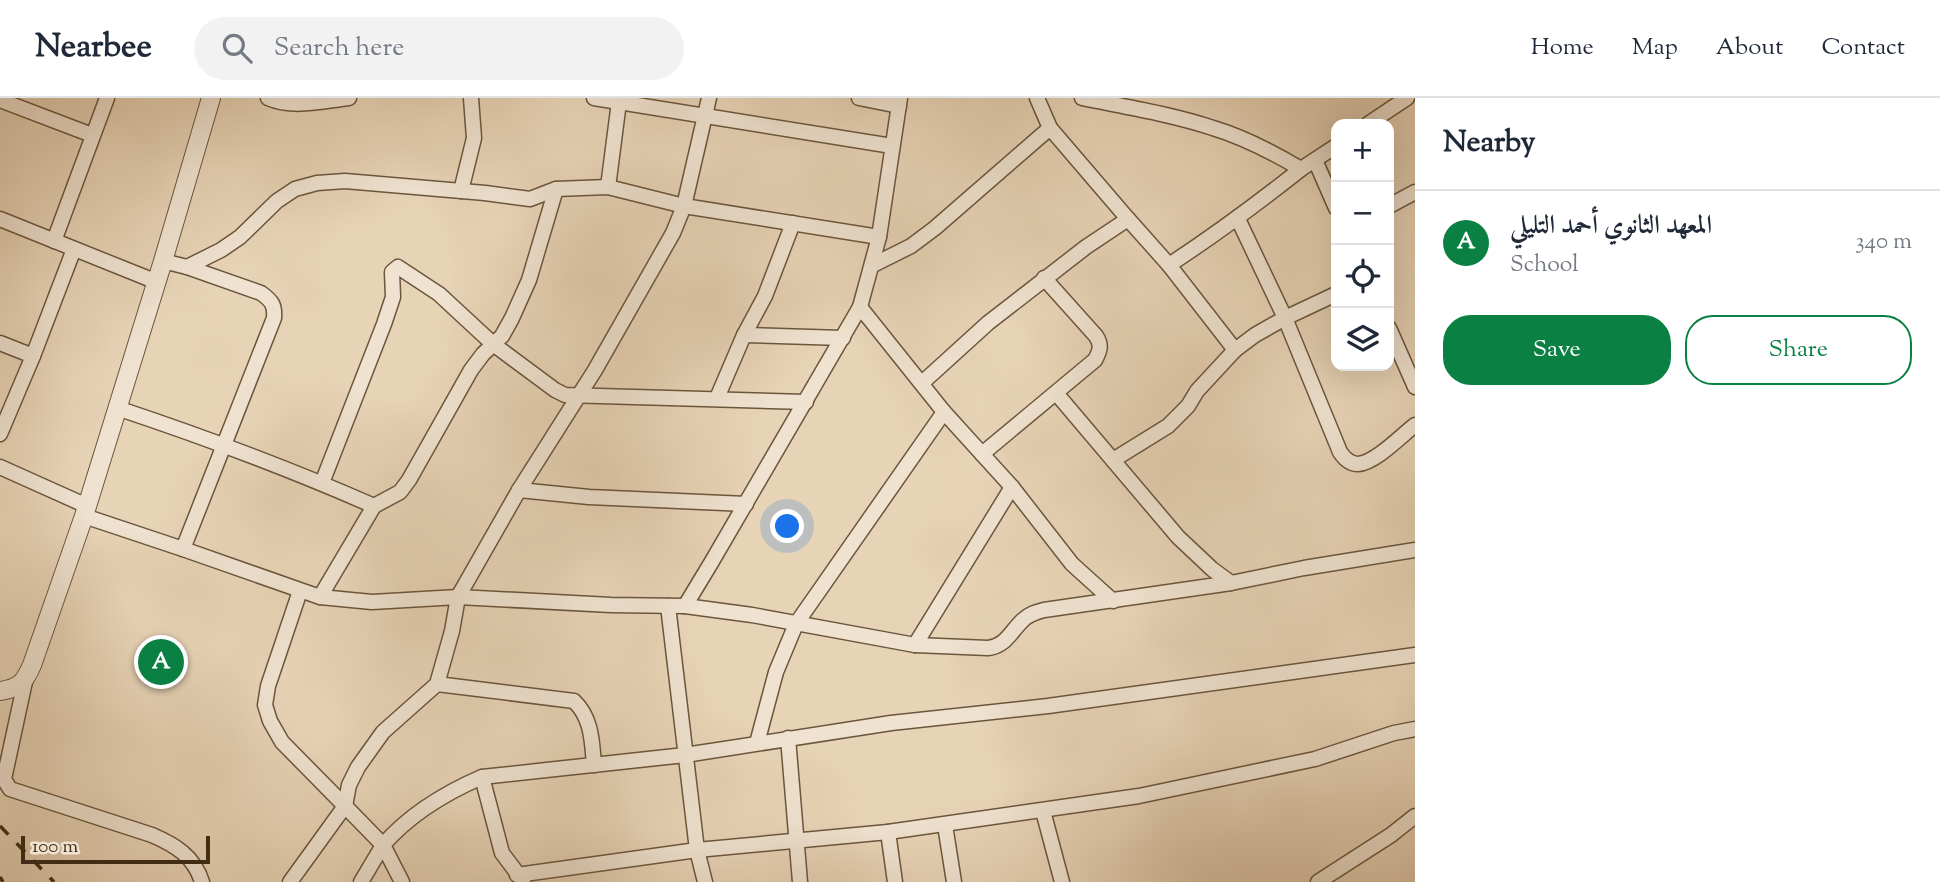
<!DOCTYPE html>
<meta charset="utf-8">
<style>
:root{--surface:#fff;--page:#f2f2f3;--text:#1f2937;--muted:#747a83;--line:#e0e1e3;--accent:#0b8043}
body{margin:0;font-family:"Sorts Mill Goudy",Amiri,serif;background:var(--page);color:var(--text)}
.controls{position:absolute;right:21px;top:21px;display:grid;overflow:hidden;border-radius:14px;box-shadow:0 7px 28px #0002}
.controls button{width:63px;height:63px;display:grid;place-items:center;padding:0;border:0;border-bottom:2px solid var(--line);background:var(--surface);color:var(--text);font:35px sans-serif}
.scale{position:absolute;left:21px;bottom:18px;width:189px;box-sizing:border-box;padding-left:7px;border:4px solid #422d14;border-top:0;font-size:19px;line-height:24px;white-space:nowrap;color:#422d14;-webkit-text-stroke:5px #efe2d0;paint-order:stroke}
.you{position:absolute;left:788px;top:429px;width:24px;height:24px;margin:-18px;border:5px solid #fff;border-radius:50%;background:#1a73e8;box-shadow:0 0 0 10px #1a73e833}
.badge{display:grid;place-items:center;width:46px;height:46px;border-radius:50%;background:var(--accent);color:#fff;font-size:23px;font-weight:700}
.pin{position:absolute;translate:-50% -50%;border:4px solid #fff;box-shadow:0 2px 7px #0006}
.list{margin:0;padding:0;list-style:none}
h2{display:flex;justify-content:space-between;align-items:center;height:91px;margin:0;padding:0 28px;font-size:30px}
h2 small{font-size:23px;font-weight:400;color:var(--muted)}
.list li{display:grid;grid-template-columns:46px 1fr auto;gap:21px;align-items:center;box-sizing:border-box;height:105px;padding:0 28px;border-top:2px solid var(--line)}
.list b{display:block;font-size:26px;white-space:nowrap}
.list p{margin:0;font-size:23px;white-space:nowrap;color:var(--muted)}
.list em{font-size:23px;font-style:normal;color:var(--muted)}
.actions{display:flex;gap:14px;padding:21px 28px}
.actions a{flex:1;padding:16px 0;border:2px solid var(--accent);border-radius:28px;text-align:center;font-size:24px;color:var(--accent)}
.actions .main{background:var(--accent);color:#fff}
.icon{flex:none;width:38px;height:38px;fill:none;stroke:currentColor;stroke-width:2;stroke-linecap:round;stroke-linejoin:round}
.map{position:relative;flex:none;width:1415px;height:784px;overflow:hidden}
header{display:flex;align-items:center;gap:42px;box-sizing:border-box;height:98px;padding:0 35px;background:var(--surface);border-bottom:2px solid var(--line)}
header strong{font-size:33px}
nav{display:flex;gap:38px;margin-inline-start:auto;font-size:24px}
.search{width:490px;height:63px;background:var(--page);display:flex;align-items:center;gap:18px;box-sizing:border-box;padding:0 24px;border-radius:38px;color:var(--muted);font-size:26px}
main{display:flex}
aside{flex:1;background:var(--surface)}
.map>svg:first-child{display:block}
.lines{fill:none;stroke-linecap:round;stroke-linejoin:round}
.minor-casing{stroke:#6b563c;stroke-width:17}
.tertiary-casing{stroke:#6b563c;stroke-width:20}
.minor{stroke:#efe2d0;stroke-width:14}
.tertiary{stroke:#efe2d0;stroke-width:18}
.rail{stroke:#422d14;stroke-width:3.5;stroke-dasharray:12 12;stroke-linecap:butt}
</style>
<header>
<strong>Nearbee</strong>
<div class="search"><svg class="icon" aria-label="search" viewBox="0 0 24 24"><circle cx="10" cy="10" r="6"/><path d="M15 15l6 6"/></svg>Search here</div>
<nav><a>Home</a><a>Map</a><a>About</a><a>Contact</a></nav>
</header>
<main>
<div class="map">
<svg width="1415" height="784" viewBox="0 0 1415 784">
<rect width="100%" height="100%" fill="#e7d3b6"/>
<filter id="stains"><feTurbulence type="fractalNoise" baseFrequency=".00286" numOctaves="4"/><feColorMatrix values="0 0 0 0 .2 0 0 0 0 .09 0 0 0 0 .02 0 0 0 .5 -.17"/></filter>
<radialGradient id="worn" r=".72"><stop offset=".6" stop-color="#630" stop-opacity="0"/><stop offset="1" stop-color="#630" stop-opacity=".3"/></radialGradient>
<g class="lines">
<defs>
<g id="minor">
<path d="M268,0c25,11 55,3 81,0"/>
<polyline points="594,0 892,48"/>
<polyline points="859,0 899,8"/>
<path d="M1082,0c44,9 89,16 131,30 30,9 61,25 88,41l35,-23"/>
<polyline points="0,2 92,37"/>
<polyline points="1368,26 1407,0"/>
<polyline points="1050,30 1128,121"/>
<polyline points="1315,62 1336,110"/>
<polyline points="608,89 619,4"/>
<polyline points="461,93 474,40 471,0"/>
<polyline points="1389,108 1415,94"/>
<polyline points="0,121 157,184"/>
<path d="M1238,121l47,99 55,134c4,6 9,12 18,12 17,-1 43,-28 57,-39"/>
<polyline points="54,143 107,0"/>
<path d="M163,163l24,6 74,26c11,8 14,12 13,25l-91,231"/>
<polyline points="873,167 911,148 935,130 1050,30 1037,0"/>
<polyline points="1169,167 1235,252"/>
<polyline points="187,169 221,152 240,139 277,103 295,91 317,85 345,83 485,95 530,101 556,91 608,89 684,108 879,139"/>
<polyline points="860,209 944,314 1012,389 1072,466 1113,503"/>
<polyline points="1389,230 1415,289"/>
<polyline points="744,237 843,240"/>
<polyline points="0,245 33,258"/>
<path d="M922,285l66,-60 98,-76 42,-28 41,46c46,-30 89,-62 132,-96"/>
<polyline points="1056,295 1178,439 1212,471 1231,485"/>
<polyline points="717,300 744,237 765,198 793,125"/>
<path d="M117,310c87,29 173,61 257,98"/>
<polyline points="0,336 33,258 74,151"/>
<path d="M982,356l113,-94c5,-9 7,-15 1,-24l-52,-58"/>
<polyline points="1113,362 1168,328 1188,308 1197,293 1235,252 1255,237 1285,220 1336,196"/>
<polyline points="0,369 87,408"/>
<polyline points="322,385 384,226 393,199 392,174 398,169 439,196 493,246 555,292 565,297 806,304"/>
<polyline points="519,392 589,399 746,406"/>
<path d="M84,418l99,33 137,48 52,5 86,-5 153,8 74,1 67,9 163,30 73,3c18,-2 23,-17 35,-28 6,-6 13,-8 21,-10l187,-27 73,-15 111,-18"/>
<polyline points="300,493 268,588 265,607 270,623 282,644 345,708"/>
<polyline points="320,499 374,408 400,394 409,382 471,272 483,256 502,238 512,220 529,182 556,91"/>
<polyline points="668,508 697,752 705,784"/>
<polyline points="685,508 711,465 860,209 879,139 900,0"/>
<polyline points="915,547 1012,389"/>
<path d="M26,579l-22,102 6,10 142,46c23,10 42,21 50,47"/>
<path d="M437,586l137,17c18,17 18,41 20,64"/>
<polyline points="788,640 800,784"/>
<polyline points="757,645 776,574 796,526 944,314"/>
<polyline points="482,679 502,755 523,783"/>
<polyline points="345,708 349,687 358,669 383,634 437,586 452,533 458,499 519,392 595,272 673,135 684,108 709,0"/>
<polyline points="1043,713 1062,784"/>
<polyline points="945,727 954,784"/>
<polyline points="888,734 895,784"/>
<polyline points="517,777 697,752 888,734 1139,698 1315,661 1394,635 1415,631"/>
<polyline points="290,784 345,708 383,747 361,784"/>
<path d="M402,784l-19,-37c27,-31 62,-52 99,-68l203,-22 206,-32 157,-17 367,-51"/>
<polyline points="1318,784 1391,737 1415,718"/>
</g>
<path id="tertiary" d="M0,593c20,-3 24,-8 32,-26l52,-149 79,-255 48,-163"/>
</defs>
<use href="#minor" class="minor-casing"/>
<use href="#tertiary" class="tertiary-casing"/>
<use href="#minor" class="minor"/>
<use href="#tertiary" class="tertiary"/>
<g class="rail">
<polyline points="0,728 54,784"/>
<polyline points="0,779 3,784"/>
</g>
</g>
<rect width="100%" height="100%" filter="url(#stains)"/>
<rect width="100%" height="100%" fill="url(#worn)"/>
</svg>
<div class="controls">
<button>+</button>
<button>−</button>
<button><svg class="icon" aria-label="locate" viewBox="0 0 24 24"><circle cx="12" cy="12" r="6"/><path d="M12 2v4M12 18v4M2 12h4M18 12h4"/></svg></button>
<button><svg class="icon" aria-label="layers" viewBox="0 0 24 24"><path d="M12 4l9 5-9 5-9-5zM3 14l9 5 9-5"/></svg></button>
</div>
<div class="scale">100 m</div>
<div class="you"></div>
<div class="pin badge" style="left:161px;top:564px">A</div>
</div>
<aside>
<h2>Nearby<small></small></h2>
<ul class="list">
<li><span class="badge">A</span><div><b>المعهد الثانوي أحمد التليلي</b><p>School</p></div><em>340 m</em></li>
</ul>
<div class="actions"><a class="main">Save</a><a>Share</a></div>
</aside>
</main>
